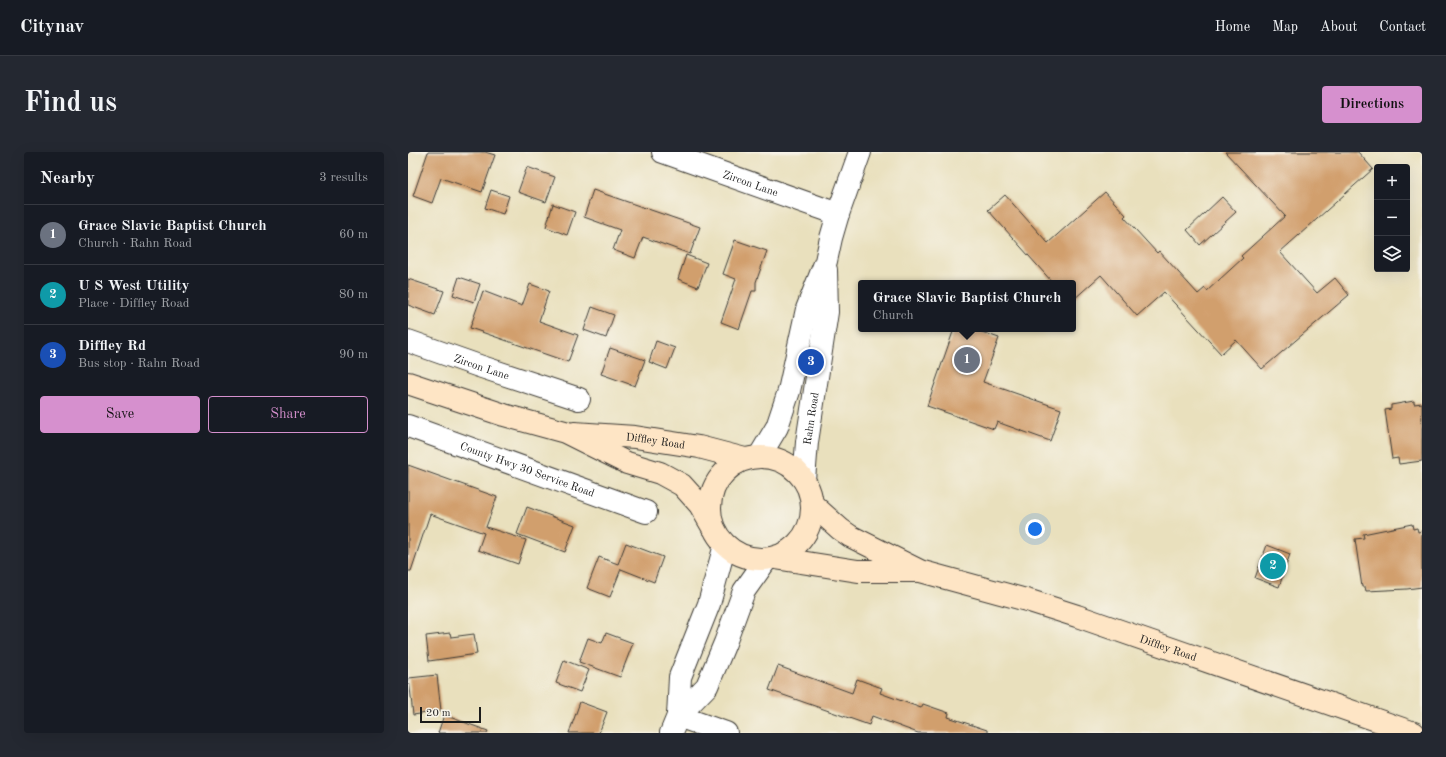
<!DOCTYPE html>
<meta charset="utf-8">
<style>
:root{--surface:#171b24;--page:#242831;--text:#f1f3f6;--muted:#9ea1a6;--line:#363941;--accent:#d690ce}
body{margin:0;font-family:"Old Standard TT",serif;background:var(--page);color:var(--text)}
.controls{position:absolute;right:12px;top:12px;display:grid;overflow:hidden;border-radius:4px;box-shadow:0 4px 16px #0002}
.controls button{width:36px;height:36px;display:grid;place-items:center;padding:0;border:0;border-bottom:1px solid var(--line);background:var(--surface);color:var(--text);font:20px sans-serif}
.scale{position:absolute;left:12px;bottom:10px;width:61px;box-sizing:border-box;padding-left:4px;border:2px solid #1c1c1c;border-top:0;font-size:11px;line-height:14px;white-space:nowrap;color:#1c1c1c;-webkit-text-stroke:3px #f7f3e8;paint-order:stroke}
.you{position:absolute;left:627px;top:377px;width:14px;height:14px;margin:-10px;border:3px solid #fff;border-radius:50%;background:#1a73e8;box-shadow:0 0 0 6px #1a73e833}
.badge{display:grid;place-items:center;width:26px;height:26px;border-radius:50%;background:var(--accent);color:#fff;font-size:13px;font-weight:700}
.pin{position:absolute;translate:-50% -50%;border:2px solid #fff;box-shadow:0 1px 4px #0006}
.popup{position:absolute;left:450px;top:128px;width:218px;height:52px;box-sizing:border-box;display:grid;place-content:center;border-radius:4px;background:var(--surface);filter:drop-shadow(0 1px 3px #0005);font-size:13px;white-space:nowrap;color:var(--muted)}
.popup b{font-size:15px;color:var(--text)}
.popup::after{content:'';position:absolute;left:50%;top:100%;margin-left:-8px;border:8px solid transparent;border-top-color:var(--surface)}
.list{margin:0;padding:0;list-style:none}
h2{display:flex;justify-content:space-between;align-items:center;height:52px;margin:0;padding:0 16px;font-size:17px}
h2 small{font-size:13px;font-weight:400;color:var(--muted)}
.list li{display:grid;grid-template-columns:26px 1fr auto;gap:12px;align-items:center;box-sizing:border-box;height:60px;padding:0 16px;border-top:1px solid var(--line)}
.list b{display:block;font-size:15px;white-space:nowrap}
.list p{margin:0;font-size:13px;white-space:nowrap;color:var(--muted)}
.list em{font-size:13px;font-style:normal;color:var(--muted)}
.actions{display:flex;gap:8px;padding:12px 16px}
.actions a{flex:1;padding:9px 0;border:1px solid var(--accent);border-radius:4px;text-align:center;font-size:14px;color:var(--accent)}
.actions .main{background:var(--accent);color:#111}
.icon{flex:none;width:22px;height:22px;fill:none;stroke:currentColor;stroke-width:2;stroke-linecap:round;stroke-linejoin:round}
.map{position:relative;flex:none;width:1014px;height:581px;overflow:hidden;border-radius:4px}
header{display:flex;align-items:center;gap:24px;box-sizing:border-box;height:56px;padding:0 20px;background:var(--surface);border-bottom:1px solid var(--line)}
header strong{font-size:19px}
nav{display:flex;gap:22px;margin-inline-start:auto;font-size:14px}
.intro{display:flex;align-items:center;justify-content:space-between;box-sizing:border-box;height:96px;padding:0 24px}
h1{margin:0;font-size:28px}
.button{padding:10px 18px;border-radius:4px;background:var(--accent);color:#111;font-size:14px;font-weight:700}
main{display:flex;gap:24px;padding:0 24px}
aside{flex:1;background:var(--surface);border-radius:4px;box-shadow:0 4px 16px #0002}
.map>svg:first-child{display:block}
.building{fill:#d19f6d}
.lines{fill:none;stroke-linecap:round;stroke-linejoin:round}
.minor-casing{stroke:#3b3934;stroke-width:24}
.tertiary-casing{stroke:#3b3934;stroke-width:24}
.secondary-casing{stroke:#3b3934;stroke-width:24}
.minor{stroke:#fff;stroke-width:22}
.tertiary{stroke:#fff;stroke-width:22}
.secondary{stroke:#fee5c5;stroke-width:22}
.labels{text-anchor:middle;stroke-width:4;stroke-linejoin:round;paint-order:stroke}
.street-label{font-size:11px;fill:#1c1c1c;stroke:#f7f3e8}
</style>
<header>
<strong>Citynav</strong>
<nav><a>Home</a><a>Map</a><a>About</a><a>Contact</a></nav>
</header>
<div class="intro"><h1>Find us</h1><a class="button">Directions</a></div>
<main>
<aside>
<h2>Nearby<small>3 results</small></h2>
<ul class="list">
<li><span class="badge" style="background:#6b7280">1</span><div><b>Grace Slavic Baptist Church</b><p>Church · Rahn Road</p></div><em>60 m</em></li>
<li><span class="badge" style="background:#0f9aa8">2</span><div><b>U S West Utility</b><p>Place · Diffley Road</p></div><em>80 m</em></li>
<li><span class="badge" style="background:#1a4fb4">3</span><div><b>Diffley Rd</b><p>Bus stop · Rahn Road</p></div><em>90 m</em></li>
</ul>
<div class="actions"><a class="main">Save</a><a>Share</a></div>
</aside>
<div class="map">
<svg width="1014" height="581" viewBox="0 0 1014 581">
<rect width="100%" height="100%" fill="#f7f3e8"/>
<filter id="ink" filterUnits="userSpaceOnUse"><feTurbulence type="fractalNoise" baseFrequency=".025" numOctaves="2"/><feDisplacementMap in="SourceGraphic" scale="8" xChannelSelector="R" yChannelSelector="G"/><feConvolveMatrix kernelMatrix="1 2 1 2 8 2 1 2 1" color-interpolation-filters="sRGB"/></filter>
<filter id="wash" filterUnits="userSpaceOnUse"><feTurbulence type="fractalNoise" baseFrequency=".012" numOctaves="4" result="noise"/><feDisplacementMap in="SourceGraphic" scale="16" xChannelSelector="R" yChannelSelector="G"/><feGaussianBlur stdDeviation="0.9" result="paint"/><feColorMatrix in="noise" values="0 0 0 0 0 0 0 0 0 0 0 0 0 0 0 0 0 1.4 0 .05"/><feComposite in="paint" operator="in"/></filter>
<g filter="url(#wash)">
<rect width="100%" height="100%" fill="#e9e0bd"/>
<g id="blocks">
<g class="building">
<polygon points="20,0 77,0 87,3 74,40 33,26 24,51 5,44"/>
<polygon points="817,0 950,0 965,17 872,100 909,141 927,126 941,143 854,217 828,188 813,202 756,140 729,164 693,123 665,148 665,131 645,131 580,58 597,43 640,91 697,40 718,63 716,65 749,101 751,99 790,142 797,136 799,139 835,106 833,104 877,64"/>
<polygon points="119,15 147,25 138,50 110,40"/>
<polygon points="83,38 101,44 95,62 77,56"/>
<polygon points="185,38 292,75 282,102 235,85 227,106 205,98 212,78 176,65"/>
<polygon points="814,45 828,60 792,93 779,78"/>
<polygon points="145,52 167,60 159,83 138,75"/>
<polygon points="327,88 359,99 348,130 348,139 344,139 331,177 313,170 328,127 315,122"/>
<polygon points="278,103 299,111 290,135 270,127"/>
<polygon points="51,125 72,132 66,150 45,143"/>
<polygon points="0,127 36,139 27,163 0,153"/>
<polygon points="122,132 141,139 131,169 170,183 160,210 62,176 75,139 114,154"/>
<polygon points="184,155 206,163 198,186 176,178"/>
<polygon points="546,177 565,177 591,186 575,230 653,257 642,289 589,270 586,277 519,254"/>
<polygon points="248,189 267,196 259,217 241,210"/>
<polygon points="202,196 237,208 227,234 193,222"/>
<polygon points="1006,249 1006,252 1014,251 1014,309 991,312 990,306 984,307 977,258 983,257 983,253"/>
<polygon points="0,313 89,345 78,375 118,388 110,412 70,398 76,381 22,362 3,419 0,419"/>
<polygon points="119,355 167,373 157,400 109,382"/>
<polygon points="1004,372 1005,377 1009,376 1010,380 1014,379 1014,435 999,437 958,439 957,435 954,435 947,387 956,386 955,382"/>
<polygon points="218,391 255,405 246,430 213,417 202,445 179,436 191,405 210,412"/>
<polygon points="859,393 882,402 871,435 847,426"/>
<polygon points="42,481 43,485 66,482 69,502 21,509 18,484"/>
<polygon points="198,481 225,491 212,525 171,510 180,486 194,491"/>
<polygon points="156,508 181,518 172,540 148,531"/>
<polygon points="370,514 444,541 449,527 474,536 472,541 513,556 515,552 541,561 540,565 579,578 579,581 510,581 464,564 461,573 361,538"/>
<polygon points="29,523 33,559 5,563 1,526"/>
<polygon points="172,550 199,560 191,581 161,581"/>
<polygon points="36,563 80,579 79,581 30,581"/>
</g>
</g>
</g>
<g filter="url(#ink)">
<use href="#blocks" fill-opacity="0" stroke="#3b3934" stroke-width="1"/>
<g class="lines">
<defs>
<g id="minor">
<path id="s1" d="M255,0l175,62"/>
<path id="s2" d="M0,189l71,25 100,33"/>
<path id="s3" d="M0,274l238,86"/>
<polyline points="270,564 318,581"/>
</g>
<g id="tertiary">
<polyline points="351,305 369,275 381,239 399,157 418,109 423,86 430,62 452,0"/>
<path id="s4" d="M396,328l3,-38 20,-130 -1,-42"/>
<polyline points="270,564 299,534 317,491 336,439 358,408"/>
<polyline points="263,581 270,564 272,525 301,452 317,393"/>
</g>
<g id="secondary">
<polyline points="0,231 96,263 157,280 219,311 252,321 274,333 292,353 304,374"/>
<path id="s5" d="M166,281l61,4 64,10 46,12"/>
<circle cx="353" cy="356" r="51"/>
<path id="s6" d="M404,352l28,25 10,7 70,35 110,30 47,15 337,117"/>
<polyline points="367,406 450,419 507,419"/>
</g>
</defs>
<use href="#minor" class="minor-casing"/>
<use href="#tertiary" class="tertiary-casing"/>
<use href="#secondary" class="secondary-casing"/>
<use href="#minor" class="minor"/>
<use href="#tertiary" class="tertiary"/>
<use href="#secondary" class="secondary"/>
</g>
</g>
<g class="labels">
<g class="street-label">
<text dy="4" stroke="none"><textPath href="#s1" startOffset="93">Zircon Lane</textPath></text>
<text dy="4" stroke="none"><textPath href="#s2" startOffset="78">Zircon Lane</textPath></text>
<text dy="4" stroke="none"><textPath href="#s4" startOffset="62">Rahn Road</textPath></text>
<text dy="4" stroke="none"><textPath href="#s5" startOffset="82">Diffley Road</textPath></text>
<text dy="4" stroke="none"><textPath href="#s3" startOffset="127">County Hwy 30 Service Road</textPath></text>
<text dy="4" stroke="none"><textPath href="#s6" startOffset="388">Diffley Road</textPath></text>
</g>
</g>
</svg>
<div class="controls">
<button>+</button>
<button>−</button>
<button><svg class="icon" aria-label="layers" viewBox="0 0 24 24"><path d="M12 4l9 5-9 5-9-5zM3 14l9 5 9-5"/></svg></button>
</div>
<div class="scale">20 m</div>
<div class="you"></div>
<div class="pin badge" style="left:559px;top:208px;background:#6b7280">1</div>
<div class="popup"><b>Grace Slavic Baptist Church</b>Church</div>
<div class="pin badge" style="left:865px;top:414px;background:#0f9aa8">2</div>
<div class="pin badge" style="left:403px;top:210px;background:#1a4fb4">3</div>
</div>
</main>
